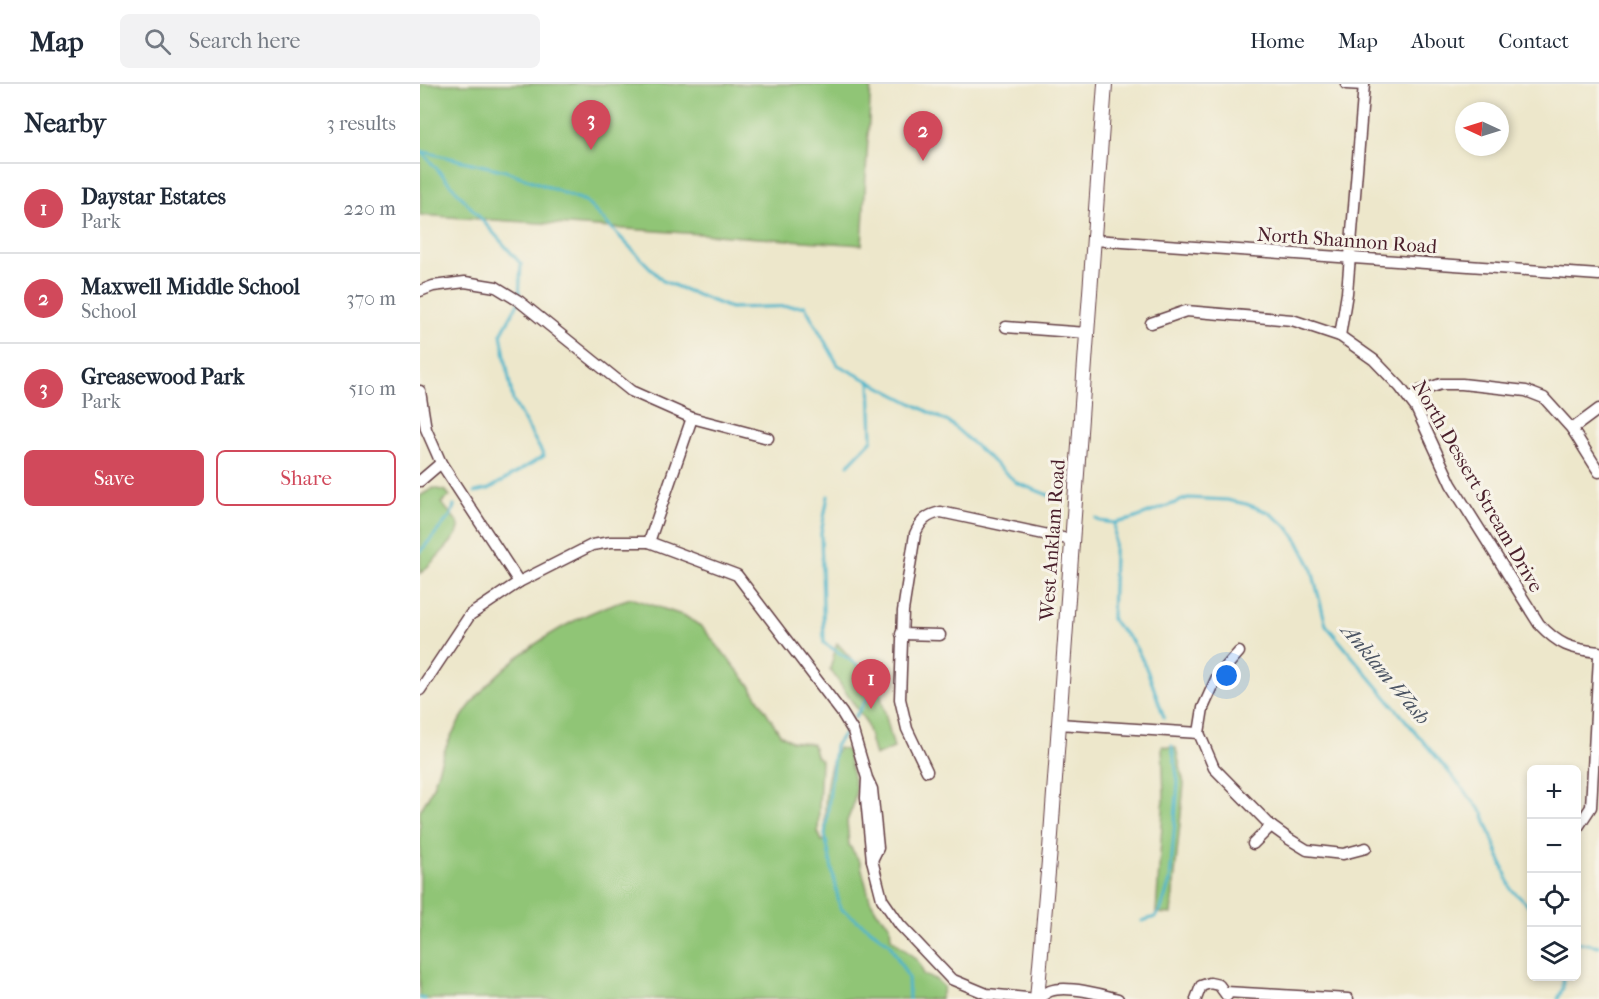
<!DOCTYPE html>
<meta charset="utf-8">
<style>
:root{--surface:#fff;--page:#f2f2f3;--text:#1f2937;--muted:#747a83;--line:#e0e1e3;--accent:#d1495b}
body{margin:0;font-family:"IM FELL French Canon",serif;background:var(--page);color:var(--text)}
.controls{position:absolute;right:18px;bottom:18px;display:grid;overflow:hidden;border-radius:9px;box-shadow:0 3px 9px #0003}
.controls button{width:54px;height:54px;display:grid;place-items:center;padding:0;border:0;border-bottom:2px solid var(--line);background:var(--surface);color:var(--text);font:30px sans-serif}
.compass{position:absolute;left:1035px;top:18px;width:54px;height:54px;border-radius:50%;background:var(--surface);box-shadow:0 3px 9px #0003;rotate:274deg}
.you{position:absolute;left:807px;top:592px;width:21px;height:21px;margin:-15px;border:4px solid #fff;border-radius:50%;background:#1a73e8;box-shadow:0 0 0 9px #1a73e833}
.badge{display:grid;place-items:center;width:39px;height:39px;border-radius:50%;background:var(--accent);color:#fff;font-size:20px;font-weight:700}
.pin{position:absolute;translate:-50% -50px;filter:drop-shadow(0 2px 3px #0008)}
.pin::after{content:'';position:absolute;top:32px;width:21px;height:18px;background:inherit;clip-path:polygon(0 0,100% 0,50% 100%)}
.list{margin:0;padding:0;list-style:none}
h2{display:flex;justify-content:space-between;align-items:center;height:78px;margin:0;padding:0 24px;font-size:26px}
h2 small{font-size:20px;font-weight:400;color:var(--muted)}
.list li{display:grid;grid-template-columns:39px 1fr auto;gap:18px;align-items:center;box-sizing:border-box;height:90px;padding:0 24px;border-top:2px solid var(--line)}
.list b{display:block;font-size:22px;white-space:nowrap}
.list p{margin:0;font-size:20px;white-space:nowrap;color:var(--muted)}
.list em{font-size:20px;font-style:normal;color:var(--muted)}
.actions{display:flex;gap:12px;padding:18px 24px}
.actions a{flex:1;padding:14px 0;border:2px solid var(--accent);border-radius:9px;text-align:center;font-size:21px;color:var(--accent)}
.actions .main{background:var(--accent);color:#fff}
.icon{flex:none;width:33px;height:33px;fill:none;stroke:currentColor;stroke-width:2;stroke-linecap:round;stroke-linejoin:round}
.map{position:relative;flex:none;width:1179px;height:915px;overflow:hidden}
header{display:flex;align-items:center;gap:36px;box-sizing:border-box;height:84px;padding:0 30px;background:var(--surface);border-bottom:2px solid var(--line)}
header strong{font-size:28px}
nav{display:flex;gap:33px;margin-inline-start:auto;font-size:21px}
.search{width:420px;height:54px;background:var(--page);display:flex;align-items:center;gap:15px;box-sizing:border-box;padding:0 21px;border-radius:9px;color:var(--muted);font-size:22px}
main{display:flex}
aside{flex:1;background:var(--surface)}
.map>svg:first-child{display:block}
.green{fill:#90c576;stroke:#6d7250;stroke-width:1.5}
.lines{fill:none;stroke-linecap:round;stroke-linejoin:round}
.stream{stroke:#4db5cb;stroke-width:3}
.minor-casing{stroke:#623d43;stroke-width:13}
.major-casing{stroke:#623d43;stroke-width:16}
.minor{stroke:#fff;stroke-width:10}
.major{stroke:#fff;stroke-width:14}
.labels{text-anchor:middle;stroke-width:6;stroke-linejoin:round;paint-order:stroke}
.street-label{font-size:20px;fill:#4a1f2b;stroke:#f7f3e8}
.water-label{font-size:21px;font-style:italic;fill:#4b5463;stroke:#f7f3e8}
</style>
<header>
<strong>Map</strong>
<div class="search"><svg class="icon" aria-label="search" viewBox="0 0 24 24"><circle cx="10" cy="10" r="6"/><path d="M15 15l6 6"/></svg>Search here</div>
<nav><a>Home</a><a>Map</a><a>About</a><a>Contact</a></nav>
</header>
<main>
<aside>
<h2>Nearby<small>3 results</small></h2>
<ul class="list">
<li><span class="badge">1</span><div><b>Daystar Estates</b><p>Park</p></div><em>220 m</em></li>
<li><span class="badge">2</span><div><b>Maxwell Middle School</b><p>School</p></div><em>370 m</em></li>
<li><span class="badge">3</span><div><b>Greasewood Park</b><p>Park</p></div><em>510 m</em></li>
</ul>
<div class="actions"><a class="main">Save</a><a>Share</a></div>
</aside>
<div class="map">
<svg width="1179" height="915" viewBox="0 0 1179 915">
<rect width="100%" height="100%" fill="#f7f3e8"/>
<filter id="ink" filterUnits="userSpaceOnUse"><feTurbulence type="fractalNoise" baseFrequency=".0167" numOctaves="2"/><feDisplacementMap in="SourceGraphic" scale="12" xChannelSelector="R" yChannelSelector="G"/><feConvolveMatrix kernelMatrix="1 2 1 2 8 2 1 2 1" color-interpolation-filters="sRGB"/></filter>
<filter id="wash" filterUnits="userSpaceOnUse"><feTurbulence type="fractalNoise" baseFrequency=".008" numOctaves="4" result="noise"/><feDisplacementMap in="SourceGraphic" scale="24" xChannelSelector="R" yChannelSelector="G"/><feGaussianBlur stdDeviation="1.35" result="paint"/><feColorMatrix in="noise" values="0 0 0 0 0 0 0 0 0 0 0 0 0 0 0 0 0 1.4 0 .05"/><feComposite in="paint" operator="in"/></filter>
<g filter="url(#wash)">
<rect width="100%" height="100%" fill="#ede7cb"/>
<g class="green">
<polygon points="0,0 451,0 442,161 0,131"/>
<path d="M13,404l13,3 4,5 -9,7c5,6 16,16 18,23 2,10 -31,40 -39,48v-78z"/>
<path d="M211,514l54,18 17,11 47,57 31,50 11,7 22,3 3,12 5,4 -3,72 4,9 3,-1c0,-35 -2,-60 13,-92l9,2 9,39 -3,17 -6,15 2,24 11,17 10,38 7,12 13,13 1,13 26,22 4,6 2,9 12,4 9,8 -4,12h-520v-189c15,-19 17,-41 26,-63 31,-73 112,-127 185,-149z"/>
<polygon points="417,559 443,588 462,581 461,613 474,664 455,672 446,638 410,585"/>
<polygon points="742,662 756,664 764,700 751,830 736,829 744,711"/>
</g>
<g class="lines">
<g class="stream">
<polyline points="0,67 86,87 165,117 243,197 310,224 385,222 418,281 530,339 597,399 631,412"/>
<polyline points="2,68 101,180 99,213"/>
<polyline points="428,381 452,356 450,297"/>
<polyline points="55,408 69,405 124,372 93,317 81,250 98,219"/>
<polyline points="408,412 401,449 404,559 452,590 454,604 435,633"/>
<polyline points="676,434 680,437 695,439 713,435 768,414 807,416 826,420 848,428 867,442 878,457 891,482 906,541 1063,729 1091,805 1112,825"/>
<path d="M695,439l-3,96c4,9 16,15 21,24 15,23 22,50 31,74"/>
<polyline points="0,468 31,431 34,422"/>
<polyline points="424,649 415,662 405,751 420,824 469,859 488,893 489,915"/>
<polyline points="722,837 735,833 741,825 750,797 758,698 752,662"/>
<polyline points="1156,858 1179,862"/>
<polyline points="0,914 5,915"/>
<polyline points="1138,915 1143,904 1143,892"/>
</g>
</g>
</g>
<g filter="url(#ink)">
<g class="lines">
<defs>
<g id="minor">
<polyline points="926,0 944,1"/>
<polyline points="674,156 1179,191"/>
<polyline points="0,207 13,202 45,198 76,203 99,217 211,307 272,334 348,354"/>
<path d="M731,239l35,-12 106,9 48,16 34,24 26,27 16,21 35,76 88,140c20,21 31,25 60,28"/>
<polyline points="586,243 667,249"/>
<polyline points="920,252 927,209 944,0"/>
<polyline points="0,307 6,345 21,379 99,498"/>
<polyline points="990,316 1000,307 1021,300 1042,300 1106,307 1124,314 1152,345 1179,388"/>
<polyline points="1152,345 1179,325"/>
<polyline points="0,397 21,379"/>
<polyline points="229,458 272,334"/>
<polyline points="481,550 520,551"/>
<polyline points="0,606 50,531 99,498 172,461 191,458 229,458 317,491 422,629 433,647 447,694 452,705 458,764 452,776 446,714 447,694"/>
<polyline points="638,640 779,649"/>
<polyline points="779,649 794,684 851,742 869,755 887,766 923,770 946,764"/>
<polyline points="779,649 783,624 797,593 819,568"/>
<path d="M507,687l-20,-42 -7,-30 3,-88 12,-77c6,-14 12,-19 26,-22l131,28"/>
<polyline points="1156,746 1171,723 1179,573"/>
<polyline points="833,760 851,742"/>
<polyline points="452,776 462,815 480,841 531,895 567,910 617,915"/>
<polyline points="806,908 928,915"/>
<path d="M617,915c4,-2 8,-6 13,-8 16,-6 52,3 68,8"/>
<polyline points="776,915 781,902 790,899 799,901 807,912"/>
</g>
<polyline id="major" points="617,915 630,765 685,0"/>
</defs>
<use href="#minor" class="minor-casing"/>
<use href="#major" class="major-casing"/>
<use href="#minor" class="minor"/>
<use href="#major" class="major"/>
</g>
</g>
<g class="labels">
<g class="street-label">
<text transform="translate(927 156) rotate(4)" y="7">North Shannon Road</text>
<text transform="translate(1058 402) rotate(60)" y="7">North Dessert Stream Drive</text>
<text transform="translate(632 456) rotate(-86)" y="7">West Anklam Road</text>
</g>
<g class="water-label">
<text transform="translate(966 590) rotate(50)" y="7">Anklam Wash</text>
</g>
</g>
</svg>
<div class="controls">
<button>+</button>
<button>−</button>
<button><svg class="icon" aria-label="locate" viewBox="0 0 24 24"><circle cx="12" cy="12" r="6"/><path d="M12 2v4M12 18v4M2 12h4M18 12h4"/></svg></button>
<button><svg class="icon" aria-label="layers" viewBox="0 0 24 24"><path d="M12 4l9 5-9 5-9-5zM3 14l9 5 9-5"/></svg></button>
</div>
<svg class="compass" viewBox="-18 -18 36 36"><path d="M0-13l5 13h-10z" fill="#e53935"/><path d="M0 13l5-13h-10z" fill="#747a83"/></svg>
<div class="you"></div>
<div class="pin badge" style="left:451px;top:625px">1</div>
<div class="pin badge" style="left:503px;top:77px">2</div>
<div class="pin badge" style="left:171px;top:66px">3</div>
</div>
</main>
